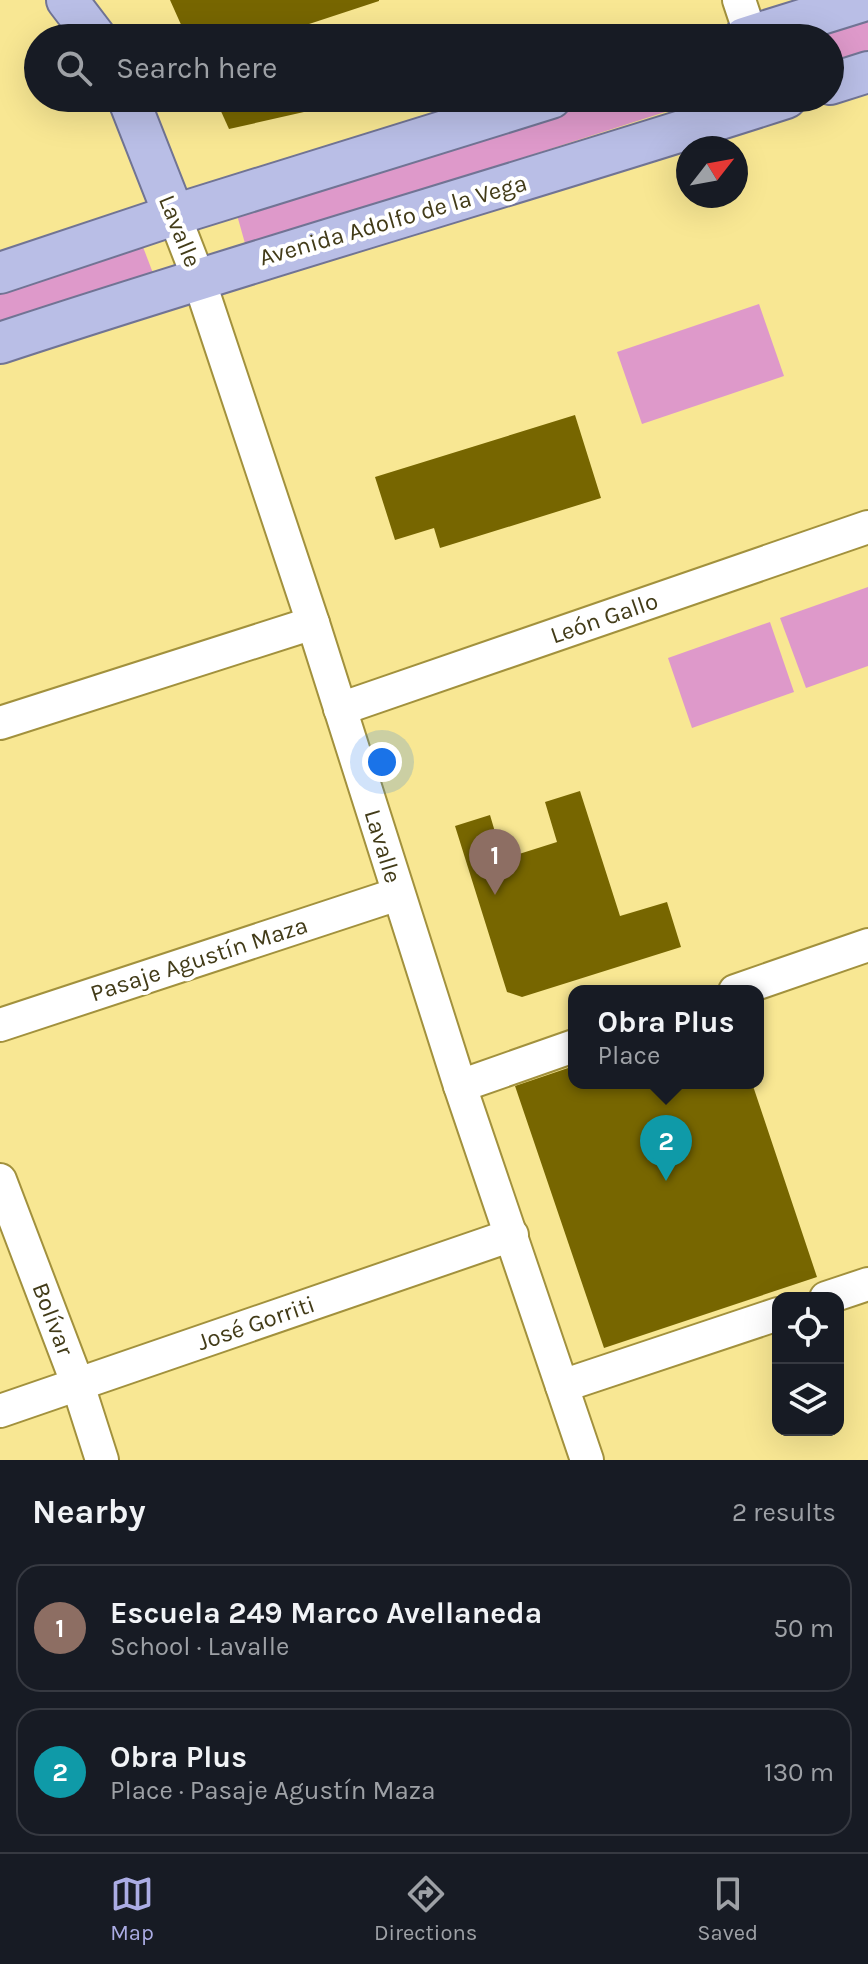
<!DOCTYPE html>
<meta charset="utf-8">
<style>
:root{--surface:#171b24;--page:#20242c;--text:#f1f3f6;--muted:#9ea1a6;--line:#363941;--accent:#abace4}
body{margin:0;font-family:Karla,sans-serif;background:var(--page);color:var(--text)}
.controls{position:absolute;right:24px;bottom:24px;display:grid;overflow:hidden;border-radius:16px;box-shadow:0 8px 32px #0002}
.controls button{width:72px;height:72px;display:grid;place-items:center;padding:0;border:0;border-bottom:2px solid var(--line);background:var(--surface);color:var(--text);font:40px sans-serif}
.compass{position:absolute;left:676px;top:136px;width:72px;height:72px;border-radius:50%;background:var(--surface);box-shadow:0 8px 32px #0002;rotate:59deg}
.you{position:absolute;left:382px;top:762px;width:28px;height:28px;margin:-20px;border:6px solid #fff;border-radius:50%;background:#1a73e8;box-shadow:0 0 0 12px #1a73e833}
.badge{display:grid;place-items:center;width:52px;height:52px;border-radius:50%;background:var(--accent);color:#fff;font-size:26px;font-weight:700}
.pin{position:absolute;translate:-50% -66px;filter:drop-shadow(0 2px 4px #0008)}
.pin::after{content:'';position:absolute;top:42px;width:28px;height:24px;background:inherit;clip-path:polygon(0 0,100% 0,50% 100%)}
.popup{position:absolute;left:568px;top:985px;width:196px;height:104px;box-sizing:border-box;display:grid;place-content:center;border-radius:16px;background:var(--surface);filter:drop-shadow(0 2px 6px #0005);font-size:26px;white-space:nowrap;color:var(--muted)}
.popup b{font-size:30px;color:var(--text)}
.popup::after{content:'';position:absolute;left:50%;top:100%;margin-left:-16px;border:16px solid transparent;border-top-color:var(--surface)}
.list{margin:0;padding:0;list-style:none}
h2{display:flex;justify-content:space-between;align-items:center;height:104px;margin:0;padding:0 32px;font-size:34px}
h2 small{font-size:26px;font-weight:400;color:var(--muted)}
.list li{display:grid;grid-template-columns:52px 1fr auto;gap:24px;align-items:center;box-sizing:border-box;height:128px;margin:0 16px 16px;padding:0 16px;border:2px solid var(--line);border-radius:24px}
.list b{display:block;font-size:30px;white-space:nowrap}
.list p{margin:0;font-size:26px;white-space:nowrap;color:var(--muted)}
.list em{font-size:26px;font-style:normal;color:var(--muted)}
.icon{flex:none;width:44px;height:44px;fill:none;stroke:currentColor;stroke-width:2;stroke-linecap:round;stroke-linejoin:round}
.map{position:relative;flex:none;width:868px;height:1460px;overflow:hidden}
.search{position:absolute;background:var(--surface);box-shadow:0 8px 32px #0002;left:24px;right:24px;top:24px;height:88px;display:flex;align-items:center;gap:20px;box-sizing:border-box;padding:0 28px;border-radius:44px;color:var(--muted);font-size:30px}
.sheet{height:392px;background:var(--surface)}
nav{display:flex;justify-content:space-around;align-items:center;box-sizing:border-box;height:112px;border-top:2px solid var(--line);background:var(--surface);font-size:22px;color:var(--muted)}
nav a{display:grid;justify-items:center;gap:4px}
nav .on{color:var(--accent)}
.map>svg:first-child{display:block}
.green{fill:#de99ca}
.building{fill:#760}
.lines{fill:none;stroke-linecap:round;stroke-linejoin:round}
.minor-casing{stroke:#a2913d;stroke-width:36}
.major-casing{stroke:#717494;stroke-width:44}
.minor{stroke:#fff;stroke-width:32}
.major{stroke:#b9bee6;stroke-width:40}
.labels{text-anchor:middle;stroke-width:8;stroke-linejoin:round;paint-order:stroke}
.street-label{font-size:24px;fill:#423b18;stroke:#fff}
</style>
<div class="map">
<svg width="868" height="1460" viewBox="0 0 868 1460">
<rect width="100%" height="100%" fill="#f8e793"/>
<g class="green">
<polygon points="868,18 868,50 830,61 830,38 806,38"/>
<polygon points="604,98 692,98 693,103 246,247 237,215"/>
<polygon points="143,247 156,281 0,330 0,294"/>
<polygon points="759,304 784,376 642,424 617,352"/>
<polygon points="868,587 868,666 806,688 780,618"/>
<polygon points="770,622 794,692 692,728 668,658"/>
</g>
<g class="building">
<polygon points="170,0 379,0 379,1 303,26 308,38 187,38"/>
<polygon points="215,98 332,98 335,105 229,129"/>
<polygon points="575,415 601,498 440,548 434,528 395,540 375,477"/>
<polygon points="580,791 620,916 667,902 681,947 522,997 507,992 455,826 490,815 503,859 557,842 545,802"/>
<polygon points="574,1066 574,1083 752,1083 817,1277 604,1348 515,1086"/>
</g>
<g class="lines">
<defs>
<g id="minor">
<polyline points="739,0 751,36"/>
<polyline points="174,215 198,277 313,623 460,1086 587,1460"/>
<polyline points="340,709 868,527"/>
<polyline points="0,723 313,623"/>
<polyline points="735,991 868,945"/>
<polyline points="0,1025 398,894"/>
<polyline points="460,1086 574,1046"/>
<polyline points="0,1180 78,1385 102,1460"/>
<polyline points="826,1298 868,1284"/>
<polyline points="562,1386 778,1314"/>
<polyline points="0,1411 512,1235"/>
</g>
<g id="major">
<polyline points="67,0 96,38"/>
<polyline points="744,38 866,0"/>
<polyline points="830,84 868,72"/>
<polyline points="128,98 174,215"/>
<polyline points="0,273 174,215 551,98"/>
<path d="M0,343c261,-86 525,-161 786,-245"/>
</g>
</defs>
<use href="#minor" class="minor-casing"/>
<use href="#major" class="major-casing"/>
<use href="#minor" class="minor"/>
<use href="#major" class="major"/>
</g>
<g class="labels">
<g class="street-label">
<text transform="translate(393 220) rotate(-16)" y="8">Avenida Adolfo de la Vega</text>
<text transform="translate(180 231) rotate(68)" y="8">Lavalle</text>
<text transform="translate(604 618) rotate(-19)" y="8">León Gallo</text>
<text transform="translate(383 846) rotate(73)" y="8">Lavalle</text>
<text transform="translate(199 959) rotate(-18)" y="8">Pasaje Agustín Maza</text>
<text transform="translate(53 1319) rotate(69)" y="8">Bolívar</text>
<text transform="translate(256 1323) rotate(-19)" y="8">José Gorriti</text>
</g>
</g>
</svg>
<div class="controls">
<button><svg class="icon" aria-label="locate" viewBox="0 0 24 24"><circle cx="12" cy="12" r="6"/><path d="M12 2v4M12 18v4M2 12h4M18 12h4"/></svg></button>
<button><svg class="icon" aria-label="layers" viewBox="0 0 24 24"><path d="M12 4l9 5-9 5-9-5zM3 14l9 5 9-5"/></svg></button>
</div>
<svg class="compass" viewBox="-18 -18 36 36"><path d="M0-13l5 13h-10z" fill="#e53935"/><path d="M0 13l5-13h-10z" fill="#9ea1a6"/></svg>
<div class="you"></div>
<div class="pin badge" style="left:495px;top:895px;background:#8d6e63">1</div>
<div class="pin badge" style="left:666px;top:1181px;background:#0f9aa8">2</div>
<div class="popup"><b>Obra Plus</b>Place</div>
<div class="search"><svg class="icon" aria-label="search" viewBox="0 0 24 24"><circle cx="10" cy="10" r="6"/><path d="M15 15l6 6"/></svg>Search here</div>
</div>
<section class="sheet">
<h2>Nearby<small>2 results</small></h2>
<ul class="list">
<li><span class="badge" style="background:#8d6e63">1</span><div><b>Escuela 249 Marco Avellaneda</b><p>School · Lavalle</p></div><em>50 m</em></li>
<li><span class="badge" style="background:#0f9aa8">2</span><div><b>Obra Plus</b><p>Place · Pasaje Agustín Maza</p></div><em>130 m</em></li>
</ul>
</section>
<nav>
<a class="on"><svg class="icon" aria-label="map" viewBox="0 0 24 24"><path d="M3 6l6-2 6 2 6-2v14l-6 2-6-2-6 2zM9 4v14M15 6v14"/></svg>Map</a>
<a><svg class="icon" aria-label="directions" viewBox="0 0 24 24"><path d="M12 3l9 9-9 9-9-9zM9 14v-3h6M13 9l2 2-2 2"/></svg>Directions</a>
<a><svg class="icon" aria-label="saved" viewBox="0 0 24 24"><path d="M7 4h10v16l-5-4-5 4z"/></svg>Saved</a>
</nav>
